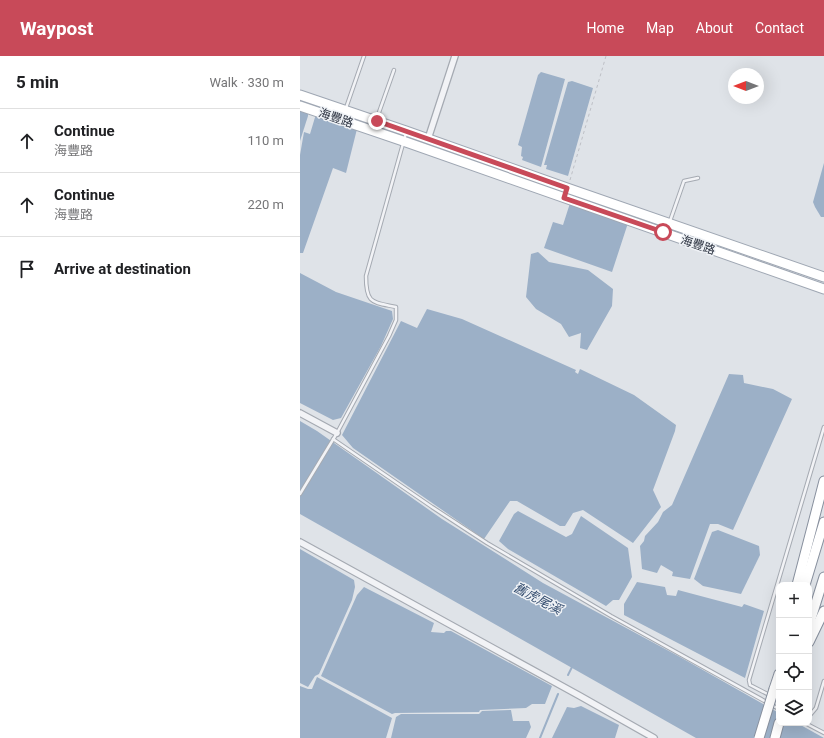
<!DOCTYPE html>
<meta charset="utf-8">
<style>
:root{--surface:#fff;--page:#f2f2f2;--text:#202124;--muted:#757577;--line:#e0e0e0;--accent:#c84a59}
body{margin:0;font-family:Roboto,"Noto Sans TC",sans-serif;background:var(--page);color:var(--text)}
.controls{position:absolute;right:12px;bottom:12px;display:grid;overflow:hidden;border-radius:8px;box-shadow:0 4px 16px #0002}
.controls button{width:36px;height:36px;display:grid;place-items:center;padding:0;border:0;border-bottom:1px solid var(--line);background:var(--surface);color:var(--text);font:20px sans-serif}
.compass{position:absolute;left:428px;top:12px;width:36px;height:36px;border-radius:50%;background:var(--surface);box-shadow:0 4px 16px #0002;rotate:270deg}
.stop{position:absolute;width:12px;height:12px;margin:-9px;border:3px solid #c84a59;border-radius:50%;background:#fff}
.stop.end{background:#c84a59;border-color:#fff;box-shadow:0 1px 4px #0008}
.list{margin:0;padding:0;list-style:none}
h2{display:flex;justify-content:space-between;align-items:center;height:52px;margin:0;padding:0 16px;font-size:17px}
h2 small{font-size:13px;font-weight:400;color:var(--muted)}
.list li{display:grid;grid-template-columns:26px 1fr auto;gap:12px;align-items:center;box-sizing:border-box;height:64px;padding:0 16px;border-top:1px solid var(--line)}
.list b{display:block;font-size:15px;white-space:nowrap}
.list p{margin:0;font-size:13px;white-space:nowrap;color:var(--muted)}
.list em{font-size:13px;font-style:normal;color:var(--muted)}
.icon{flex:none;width:22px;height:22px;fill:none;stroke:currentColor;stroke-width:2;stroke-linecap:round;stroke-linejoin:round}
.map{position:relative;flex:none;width:524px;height:682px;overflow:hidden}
header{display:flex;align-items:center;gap:24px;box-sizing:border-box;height:56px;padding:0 20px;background:var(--accent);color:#fff}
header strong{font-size:19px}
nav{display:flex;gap:22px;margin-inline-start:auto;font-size:14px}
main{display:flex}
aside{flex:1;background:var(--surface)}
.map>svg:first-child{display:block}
.water{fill:#9cb0c7}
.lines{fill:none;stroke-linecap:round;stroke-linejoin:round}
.stream{stroke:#9cb0c7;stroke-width:2}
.service-casing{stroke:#a5aab2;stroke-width:4.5}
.minor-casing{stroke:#a5aab2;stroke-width:8}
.primary-casing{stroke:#9fa7b3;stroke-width:11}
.trunk-casing{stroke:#88909e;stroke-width:11}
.path{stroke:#bec0c6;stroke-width:1;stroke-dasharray:3 3;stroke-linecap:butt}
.service{stroke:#f2f3f6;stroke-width:2.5}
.minor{stroke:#f2f3f6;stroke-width:5.5}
.primary{stroke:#fff;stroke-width:9}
.trunk{stroke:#fff;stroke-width:9}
.trunk-bridge-casing{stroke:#88909e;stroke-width:11;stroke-linecap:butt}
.trunk-bridge{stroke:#fff;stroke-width:9}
.route{stroke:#c84a59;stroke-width:5}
.labels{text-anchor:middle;stroke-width:3;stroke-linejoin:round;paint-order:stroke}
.street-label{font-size:12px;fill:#29303e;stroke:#eff2f6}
.water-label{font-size:13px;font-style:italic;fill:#354e70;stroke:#eff2f6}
</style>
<header>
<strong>Waypost</strong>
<nav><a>Home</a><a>Map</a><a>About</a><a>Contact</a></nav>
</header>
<main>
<aside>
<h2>5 min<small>Walk · 330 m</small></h2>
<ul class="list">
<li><svg class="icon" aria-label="ahead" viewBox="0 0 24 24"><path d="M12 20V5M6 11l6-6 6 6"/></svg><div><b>Continue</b><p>海豐路</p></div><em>110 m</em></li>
<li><svg class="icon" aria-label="ahead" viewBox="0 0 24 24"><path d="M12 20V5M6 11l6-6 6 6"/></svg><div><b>Continue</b><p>海豐路</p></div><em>220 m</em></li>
<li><svg class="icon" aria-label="arrive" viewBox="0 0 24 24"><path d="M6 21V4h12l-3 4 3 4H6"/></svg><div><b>Arrive at destination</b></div></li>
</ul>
</aside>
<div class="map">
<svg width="524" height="682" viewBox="0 0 524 682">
<rect width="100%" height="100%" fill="#dfe3e8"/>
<g class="water">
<polygon points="241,16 265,23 241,111 222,104 223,101 221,100 222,91 218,89 238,19"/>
<polygon points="272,25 293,32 268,120 246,113 247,109 244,109 268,26"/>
<polygon points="0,51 8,54 8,60 0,85"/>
<polygon points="16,58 57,73 46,117 33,112 3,197 0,197 0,99 4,76 10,78"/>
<polygon points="524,107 524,161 521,161 515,151 513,146"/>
<polygon points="271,144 328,167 312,216 244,192 253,166 263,169"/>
<polygon points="238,196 249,206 288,214 313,233 312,250 287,294 280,292 281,277 269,281 261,268 236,253 226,241 231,198"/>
<polygon points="0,217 36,236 92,255 93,263 81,290 41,362 33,364 0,347"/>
<polygon points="127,253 162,263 276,314 275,316 278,318 280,313 334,339 376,369 375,375 353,434 361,451 333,487 283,454 273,457 265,470 260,470 217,445 210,445 184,483 53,392 42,379 101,265 117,272"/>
<polygon points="429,318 443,319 444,327 473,333 492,343 433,474 418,468 410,468 390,523 372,520 373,516 361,509 357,517 342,513 340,490 344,485 345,480 358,466 363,456 372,449"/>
<polygon points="0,365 17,375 142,463 243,527 380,601 479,657 479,667 497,667 524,682 396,682 0,458"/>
<polygon points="218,455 266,481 272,478 281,460 328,492 332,521 319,544 313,544 306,550 208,493 199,485 214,458"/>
<polygon points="418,474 459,490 460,499 441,538 403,530 394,523 412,476"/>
<polygon points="0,493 54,524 55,531 52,544 19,618 15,620 8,631 0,627"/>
<polygon points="337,526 365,531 367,539 376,540 378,534 442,551 444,548 464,555 445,622 324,559 324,548"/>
<polygon points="64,531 134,567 131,576 144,577 146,575 151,575 252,630 245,648 232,648 226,652 180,654 179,656 95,657 92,658 21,620 57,539"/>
<polygon points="17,621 92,662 86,682 0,682 0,630 8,633 12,633"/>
<polygon points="281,650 319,669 315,682 252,682 267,651 274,652"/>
<polygon points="211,654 213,665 229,665 231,671 226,682 91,682 96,661 101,658 179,658 182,655"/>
</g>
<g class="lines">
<g class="stream">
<polyline points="268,619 272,611"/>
<polyline points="240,682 258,638"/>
</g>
<defs>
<g id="service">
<polyline points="46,52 64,0"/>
<polyline points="77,62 94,14"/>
<polyline points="370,165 384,125 398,122"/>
<polyline points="33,383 132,451 187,487 311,560 479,653"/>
<path d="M0,438l37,-61 52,-97 7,-16v-13c-24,-5 -30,-3 -30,-31l40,-143"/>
<polyline points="479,644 450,629 449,624 524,371"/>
<polyline points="509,657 511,658 516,652 524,625"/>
<polyline points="505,667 524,677"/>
</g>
<g id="minor">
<polyline points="128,83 155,0"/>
<polyline points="0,357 37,377"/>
<polyline points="0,486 280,640 354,682"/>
</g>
<g id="primary">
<polyline points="0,39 106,75 267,132 524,221"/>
<polyline points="0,50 103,85 524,233"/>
</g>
<g id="trunk">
<polyline points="497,529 524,425"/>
<polyline points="505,529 524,466"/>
<polyline points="509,569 524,521"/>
<polyline points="509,586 524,555"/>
<polyline points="474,633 479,618"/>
<polyline points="475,682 479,667"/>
</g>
</defs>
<use href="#service" class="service-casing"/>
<use href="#minor" class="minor-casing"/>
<use href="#primary" class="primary-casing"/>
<use href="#trunk" class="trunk-casing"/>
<polyline class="path" points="270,124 306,0"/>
<use href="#service" class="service"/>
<use href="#minor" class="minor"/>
<use href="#primary" class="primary"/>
<use href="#trunk" class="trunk"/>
<defs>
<polyline id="trunk-bridge" points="459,682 474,633"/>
</defs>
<use href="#trunk-bridge" class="trunk-bridge-casing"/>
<use href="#trunk-bridge" class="trunk-bridge"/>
</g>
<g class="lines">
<polyline class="route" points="77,65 267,132 264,142 363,176"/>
</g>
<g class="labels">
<g class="street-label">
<text transform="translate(36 62) rotate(19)" y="4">海豐路</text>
<text transform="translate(398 189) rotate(19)" y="4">海豐路</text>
</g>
<g class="water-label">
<text transform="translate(238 542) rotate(28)" y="5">舊虎尾溪</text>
</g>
</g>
</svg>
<div class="controls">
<button>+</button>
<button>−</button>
<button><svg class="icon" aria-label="locate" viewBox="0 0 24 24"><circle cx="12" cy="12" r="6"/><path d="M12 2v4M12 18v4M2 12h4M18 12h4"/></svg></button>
<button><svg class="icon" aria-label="layers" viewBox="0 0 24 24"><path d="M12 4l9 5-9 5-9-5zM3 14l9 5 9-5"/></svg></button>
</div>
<svg class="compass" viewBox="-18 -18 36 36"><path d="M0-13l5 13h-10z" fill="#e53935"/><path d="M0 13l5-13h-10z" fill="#757577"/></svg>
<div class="stop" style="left:363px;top:176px"></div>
<div class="stop end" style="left:77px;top:65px"></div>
</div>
</main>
